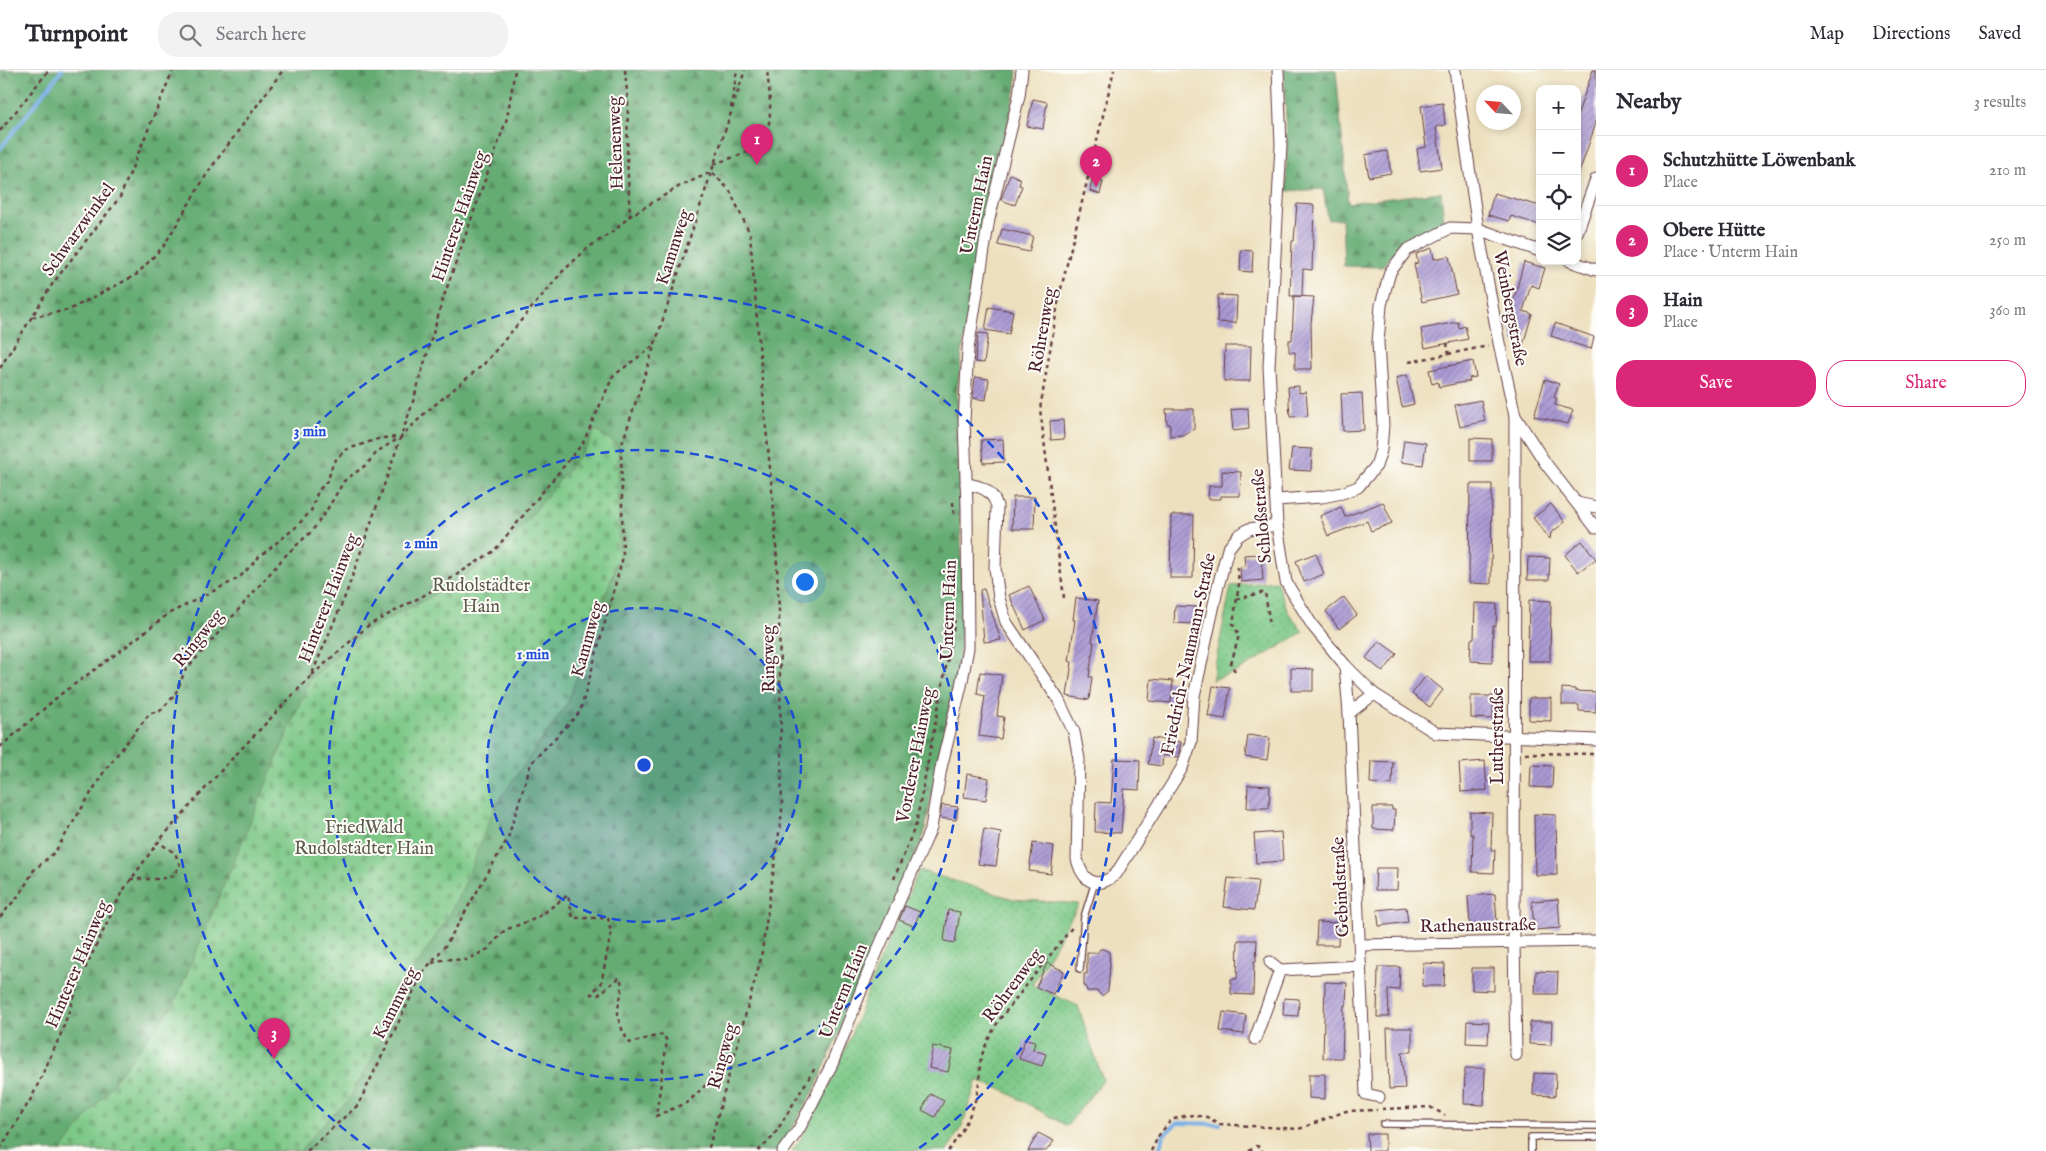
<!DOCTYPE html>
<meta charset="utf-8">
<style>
:root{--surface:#fff;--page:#f2f2f3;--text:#2b2b33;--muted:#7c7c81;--line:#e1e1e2;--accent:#db2777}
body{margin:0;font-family:"IM FELL English",serif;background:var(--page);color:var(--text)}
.controls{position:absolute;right:15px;top:15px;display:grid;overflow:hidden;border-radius:10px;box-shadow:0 2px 8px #0003}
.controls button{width:45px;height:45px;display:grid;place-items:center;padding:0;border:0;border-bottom:1px solid var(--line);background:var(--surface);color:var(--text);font:25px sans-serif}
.compass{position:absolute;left:1476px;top:15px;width:45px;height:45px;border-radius:50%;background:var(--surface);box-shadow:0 2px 8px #0003;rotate:296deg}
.you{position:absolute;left:804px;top:511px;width:18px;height:18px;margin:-12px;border:4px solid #fff;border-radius:50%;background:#1a73e8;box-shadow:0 0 0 8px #1a73e833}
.badge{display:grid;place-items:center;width:32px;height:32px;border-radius:50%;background:var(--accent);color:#fff;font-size:16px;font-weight:700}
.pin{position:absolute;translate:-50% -41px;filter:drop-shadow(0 1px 2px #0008)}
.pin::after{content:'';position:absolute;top:26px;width:18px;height:15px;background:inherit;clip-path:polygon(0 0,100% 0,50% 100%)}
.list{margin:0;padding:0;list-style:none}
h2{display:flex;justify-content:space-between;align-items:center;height:65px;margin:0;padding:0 20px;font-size:21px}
h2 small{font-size:16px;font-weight:400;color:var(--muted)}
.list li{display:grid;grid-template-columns:32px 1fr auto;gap:15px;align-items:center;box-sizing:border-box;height:70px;padding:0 20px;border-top:1px solid var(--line)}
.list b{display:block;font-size:19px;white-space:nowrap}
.list p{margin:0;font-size:16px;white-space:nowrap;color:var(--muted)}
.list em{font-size:16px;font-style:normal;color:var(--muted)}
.actions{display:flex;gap:10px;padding:15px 20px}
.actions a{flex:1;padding:11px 0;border:1px solid var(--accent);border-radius:20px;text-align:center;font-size:18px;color:var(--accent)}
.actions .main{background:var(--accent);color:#fff}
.icon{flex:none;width:28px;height:28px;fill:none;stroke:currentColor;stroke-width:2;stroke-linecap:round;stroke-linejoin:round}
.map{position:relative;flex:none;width:1596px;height:1081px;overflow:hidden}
header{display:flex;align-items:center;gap:30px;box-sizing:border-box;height:70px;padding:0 25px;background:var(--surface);border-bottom:1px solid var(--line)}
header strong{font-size:24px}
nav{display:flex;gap:28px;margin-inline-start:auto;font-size:18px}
.search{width:350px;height:45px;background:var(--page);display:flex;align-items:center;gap:12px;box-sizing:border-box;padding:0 18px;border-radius:20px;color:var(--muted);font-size:19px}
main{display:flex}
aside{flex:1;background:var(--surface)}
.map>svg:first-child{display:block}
.forest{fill:url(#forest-firs);stroke:#58664f}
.cemetery{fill:url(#cemetery-stones);stroke:#637458}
.garden{fill:url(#garden-dots);stroke:#637458}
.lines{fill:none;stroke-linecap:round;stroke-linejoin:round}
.stream{stroke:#74ade4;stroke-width:4}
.building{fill:url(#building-hatch)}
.lane-casing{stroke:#623c41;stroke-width:8}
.street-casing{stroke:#623c41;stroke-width:13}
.path{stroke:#623c41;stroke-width:2.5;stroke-dasharray:4 4;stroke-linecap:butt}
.lane{stroke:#fff;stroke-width:5.5}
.street{stroke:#fff;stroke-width:11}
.ring{fill:none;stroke:#1d4ed8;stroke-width:2.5;stroke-dasharray:9 6}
.labels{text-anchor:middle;stroke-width:4;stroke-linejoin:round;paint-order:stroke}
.street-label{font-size:18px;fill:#4a1f2b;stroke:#fdfcf7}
.park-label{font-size:18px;fill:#5c5a4b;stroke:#fdfcf7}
.centre{fill:#1d4ed8;stroke:#fdfcf7;stroke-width:2.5}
.ring-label{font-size:15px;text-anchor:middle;font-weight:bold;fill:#1d4ed8;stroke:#fdfcf7;stroke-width:4;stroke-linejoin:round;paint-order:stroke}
</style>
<header>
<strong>Turnpoint</strong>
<div class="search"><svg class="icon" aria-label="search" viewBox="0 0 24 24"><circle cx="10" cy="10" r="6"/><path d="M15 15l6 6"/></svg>Search here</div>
<nav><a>Map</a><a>Directions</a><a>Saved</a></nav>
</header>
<main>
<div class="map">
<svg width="1596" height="1081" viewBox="0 0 1596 1081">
<defs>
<pattern id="forest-firs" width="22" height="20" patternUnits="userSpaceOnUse" patternTransform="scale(1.25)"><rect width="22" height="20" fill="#65ac73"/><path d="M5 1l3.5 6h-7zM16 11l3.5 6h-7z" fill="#558b5f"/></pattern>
<pattern id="cemetery-stones" width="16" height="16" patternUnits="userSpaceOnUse" patternTransform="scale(1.25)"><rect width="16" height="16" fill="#7cc886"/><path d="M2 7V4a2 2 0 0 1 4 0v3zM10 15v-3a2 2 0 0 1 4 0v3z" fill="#6dab74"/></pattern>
<pattern id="garden-dots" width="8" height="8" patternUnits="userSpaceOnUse" patternTransform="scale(1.25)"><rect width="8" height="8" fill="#7cc886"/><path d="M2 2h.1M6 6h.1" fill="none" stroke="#6dab74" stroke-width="1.8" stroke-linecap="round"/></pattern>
<pattern id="building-hatch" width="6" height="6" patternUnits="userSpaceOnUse" patternTransform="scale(1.25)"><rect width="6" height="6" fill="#aa9ad4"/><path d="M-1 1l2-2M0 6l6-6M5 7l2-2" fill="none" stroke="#8c7dac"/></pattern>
</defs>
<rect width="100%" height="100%" fill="#fdfcf7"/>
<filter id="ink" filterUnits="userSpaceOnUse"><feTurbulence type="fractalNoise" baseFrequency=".02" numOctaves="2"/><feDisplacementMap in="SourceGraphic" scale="10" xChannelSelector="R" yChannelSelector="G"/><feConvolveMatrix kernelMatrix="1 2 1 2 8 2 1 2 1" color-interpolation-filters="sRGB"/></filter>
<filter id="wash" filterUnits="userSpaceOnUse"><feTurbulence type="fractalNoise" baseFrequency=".0096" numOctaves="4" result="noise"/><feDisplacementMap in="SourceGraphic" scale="20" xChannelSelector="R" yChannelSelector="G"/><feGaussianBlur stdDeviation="1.12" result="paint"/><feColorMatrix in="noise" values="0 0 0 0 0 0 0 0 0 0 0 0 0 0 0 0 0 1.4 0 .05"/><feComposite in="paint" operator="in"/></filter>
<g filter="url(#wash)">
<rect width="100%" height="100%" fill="#ede0be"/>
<g class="forest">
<polygon points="0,0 1017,0 1016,17 967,249 957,320 963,542 959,595 944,661 924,765 815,1019 779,1081 0,1081"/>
<polygon points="1284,0 1336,0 1348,133 1441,122 1444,151 1399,175 1382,197 1344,196 1342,149 1328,150 1323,119 1286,121 1287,75"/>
</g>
<polygon class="cemetery" points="595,360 618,375 619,487 567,634 501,727 490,747 467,809 450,844 409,907 370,992 348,1031 321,1056 300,1081 61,1081 175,932 310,609 370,558 430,527 500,484 588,375"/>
<g class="garden">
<polygon points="1276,511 1288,542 1303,562 1237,602 1212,610 1231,516"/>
<path d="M919,800l94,29 66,5 -47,81 46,21 25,74 -36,46 -62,-35 -28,-11 -14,44 -16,27h-155c39,-55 60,-121 85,-183 13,-33 28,-65 42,-98z"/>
</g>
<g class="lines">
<g class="stream">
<polyline points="0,79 62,0"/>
<polyline points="1159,1081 1163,1066 1177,1053 1220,1054"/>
</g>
</g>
<g id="blocks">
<g class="building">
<polygon points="1593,0 1596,0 1596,53 1579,103 1577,103 1577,46"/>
<polygon points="1033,29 1047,32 1043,59 1027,56"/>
<polygon points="1443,33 1445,55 1436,57 1442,98 1420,101 1417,79 1426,77 1421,36"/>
<polygon points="1387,81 1391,103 1369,107 1365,85"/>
<polygon points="1010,104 1021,109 1019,115 1022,116 1015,135 1001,130"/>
<polygon points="1092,110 1103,112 1100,124 1090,121"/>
<polygon points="1494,123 1540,136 1540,155 1511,146 1509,151 1488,145"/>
<polygon points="1297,134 1314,135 1312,200 1303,199 1302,226 1290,226 1292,171 1294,171"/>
<polygon points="1002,159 1033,166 1029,182 998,175"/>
<polygon points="1432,178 1434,189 1449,186 1457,224 1422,232 1414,194 1418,193 1416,184"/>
<polygon points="1241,180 1253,181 1252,202 1240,201"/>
<polygon points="1524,192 1545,198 1539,218 1531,215 1523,241 1532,244 1523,275 1513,272 1509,247"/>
<polygon points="1218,225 1237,226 1236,253 1217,252"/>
<polygon points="1294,226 1314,227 1311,253 1312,299 1295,299 1295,282 1289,282 1289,270 1292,270"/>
<polygon points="989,237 1013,241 1009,264 985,260"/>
<polygon points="1458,252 1459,258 1465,256 1468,269 1425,278 1421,259"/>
<polygon points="1555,253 1594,267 1591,279 1551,266"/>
<polygon points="978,263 988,264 984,293 975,292"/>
<polygon points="1225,276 1251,276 1250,311 1224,311"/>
<polygon points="1473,291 1476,307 1469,308 1470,311 1439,317 1438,312 1432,314 1429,300"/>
<polygon points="1407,305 1414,334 1402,337 1396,308"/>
<polygon points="975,307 989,309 986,330 973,328"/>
<polygon points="1545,309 1559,314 1554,328 1557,328 1555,335 1573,340 1568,354 1534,346"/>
<polygon points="1299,316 1299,323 1306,322 1308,346 1290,347 1288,317"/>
<polygon points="1362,323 1364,360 1343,361 1341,324"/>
<polygon points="1481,330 1485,351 1460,357 1455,335"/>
<polygon points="1248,338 1249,359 1233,361 1231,340"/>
<polygon points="1166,339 1194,339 1194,359 1182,365 1170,366 1170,354 1167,354"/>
<polygon points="1063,350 1064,369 1051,370 1050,351"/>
<polygon points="1470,368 1492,369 1492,391 1470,391"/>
<polygon points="1003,369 1004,392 983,393 981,370"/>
<polygon points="1404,370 1426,373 1423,395 1401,392"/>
<polygon points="1292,378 1312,379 1311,401 1289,400"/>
<polygon points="1222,401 1241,402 1240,426 1221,426 1221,429 1208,429 1209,416 1222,416"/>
<polygon points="1470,414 1492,414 1491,514 1469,513"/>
<polygon points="1013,427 1035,427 1034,459 1012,459"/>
<polygon points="1383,432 1392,453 1371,461 1367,451 1328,466 1320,446 1341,437 1345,447"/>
<polygon points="1551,434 1565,452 1551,463 1550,469 1533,448"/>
<polygon points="1171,445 1194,445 1193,508 1170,508"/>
<polygon points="1582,471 1596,489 1578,502 1565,485"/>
<polygon points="1316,483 1324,504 1304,512 1296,491"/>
<polygon points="1261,484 1263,510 1241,512 1240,497 1245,496 1244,485"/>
<polygon points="1528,487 1550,488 1549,510 1527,510"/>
<polygon points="1029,516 1045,550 1025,560 1009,525"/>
<polygon points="984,519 1001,570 984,572 980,520"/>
<polygon points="1344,527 1357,545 1339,559 1326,541"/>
<polygon points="1076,528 1098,531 1092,572 1094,572 1089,607 1092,607 1089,630 1067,626 1072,592 1069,591 1075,550 1073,550"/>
<polygon points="1529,530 1551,531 1550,591 1528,591"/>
<polygon points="1475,533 1497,534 1496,556 1493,556 1492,592 1470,591 1471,569 1474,569"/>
<polygon points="1175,536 1197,537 1196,554 1174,553"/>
<polygon points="1379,571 1397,584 1383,602 1366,588"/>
<polygon points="1291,598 1313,599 1313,621 1291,621"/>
<polygon points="980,602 1002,605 997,646 1004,647 1001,669 979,666 985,626 977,624"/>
<polygon points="1426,606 1443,620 1430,637 1412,624"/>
<polygon points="1151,609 1173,611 1171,633 1149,631"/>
<polygon points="1213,616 1230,618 1225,649 1208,646"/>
<polygon points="1562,618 1575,619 1575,621 1596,622 1596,642 1579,641 1579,635 1562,635"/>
<polygon points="1471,626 1493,626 1493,649 1471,648"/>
<polygon points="1529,628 1551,628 1551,651 1529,650"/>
<polygon points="1248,665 1270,668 1267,690 1245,687"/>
<polygon points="1152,668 1181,672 1178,687 1163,685 1162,696 1148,694"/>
<polygon points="1114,689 1140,690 1139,720 1124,719 1121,763 1095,762 1096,732 1111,733"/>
<polygon points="1371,691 1393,692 1392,714 1370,713"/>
<polygon points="1485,691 1487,720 1461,722 1459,693"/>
<polygon points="1531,695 1553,696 1552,718 1530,717"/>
<polygon points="967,704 989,708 986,730 964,727"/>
<polygon points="1248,715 1270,716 1269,738 1247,738"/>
<polygon points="942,735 958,737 956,750 940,748"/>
<polygon points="1373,737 1392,737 1392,740 1395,740 1394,760 1373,759"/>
<polygon points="1470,742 1492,743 1491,780 1495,780 1494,803 1472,802 1473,764 1470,764"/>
<polygon points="1534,744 1556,745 1557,805 1535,805"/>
<polygon points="984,759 1001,762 996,796 978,794"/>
<polygon points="1281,762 1283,791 1256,793 1254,764"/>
<polygon points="1033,773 1054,776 1051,804 1029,801"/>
<polygon points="1376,798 1398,798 1397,820 1375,820"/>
<polygon points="1228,808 1258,811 1254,840 1224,837"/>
<polygon points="1347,822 1348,838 1337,838 1336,823"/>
<polygon points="1495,824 1497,853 1470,855 1468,826"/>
<polygon points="1558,829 1560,858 1534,860 1532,831"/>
<polygon points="905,836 920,842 914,856 899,850"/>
<polygon points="1406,837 1408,852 1379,856 1377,840"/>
<polygon points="948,840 960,842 955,873 944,871"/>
<polygon points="1317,852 1339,853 1338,875 1316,875"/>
<polygon points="1238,870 1257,870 1256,891 1254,891 1253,925 1231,924 1231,909 1237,909"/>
<polygon points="1100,879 1103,879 1109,882 1110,895 1108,921 1102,926 1097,921 1087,921 1086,916 1084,916 1084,904 1087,904 1087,883 1097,883"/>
<polygon points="1047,893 1064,901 1053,924 1036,917"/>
<polygon points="1423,893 1445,894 1444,916 1422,916"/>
<polygon points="1378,897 1400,897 1399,920 1388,919 1389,947 1377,947"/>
<polygon points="1472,898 1494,898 1494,921 1472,920"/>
<polygon points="1536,901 1558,902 1557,924 1535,924"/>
<polygon points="1325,912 1347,913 1346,935 1344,935 1342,988 1323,988"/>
<polygon points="1284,928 1299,929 1298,946 1283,945"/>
<polygon points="1223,942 1246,945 1244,964 1220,961"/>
<polygon points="1467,951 1489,952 1488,974 1466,973"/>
<polygon points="1530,952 1552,952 1551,975 1529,974"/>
<polygon points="1387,958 1412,958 1412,982 1402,982 1405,1018 1389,1019"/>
<polygon points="1025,969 1035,971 1033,980 1046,984 1042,996 1019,989"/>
<polygon points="933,976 953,980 948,1002 929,998"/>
<polygon points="1465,998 1485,998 1484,1035 1464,1034"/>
<polygon points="1534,1003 1556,1004 1555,1026 1533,1025"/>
<polygon points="1309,1004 1325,1004 1325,1029 1309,1028"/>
<polygon points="930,1024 944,1031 935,1047 922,1040"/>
<polygon points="1038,1063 1054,1071 1046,1081 1028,1081"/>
<polygon points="1367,1064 1385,1064 1385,1081 1368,1081"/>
</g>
</g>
</g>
<g filter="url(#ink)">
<use href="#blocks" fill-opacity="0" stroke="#623c41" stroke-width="1"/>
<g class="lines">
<defs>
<g id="lane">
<polyline points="1080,899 1084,847 1095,812"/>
<polyline points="1383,1054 1596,1056"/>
<polyline points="1531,1081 1531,1067 1596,1067"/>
</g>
<g id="street">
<polyline points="1278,0 1281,75 1269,296 1277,455 1286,512 1312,555 1345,595 1374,624 1436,663 1596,670"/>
<polyline points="1455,0 1478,159 1499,273 1515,346 1546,394 1596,458"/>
<polyline points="1577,163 1596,109"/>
<polyline points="1570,191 1596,200"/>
<polyline points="1515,346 1514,871 1516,985"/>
<path d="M966,414c15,2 26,6 31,22l-2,62 4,30 7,24 52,77 16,33 5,27 -2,100c6,24 20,31 39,15l66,-106 9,-26 3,-46 24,-110 10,-37 10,-13 11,-7 28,-4"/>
<polyline points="1276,430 1322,427 1342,423 1358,417 1376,396 1381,380 1383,355 1378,273 1381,235 1390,202 1407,180 1450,158 1478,159 1540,181"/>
<polyline points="1577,433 1596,437"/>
<polyline points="1345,595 1349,643 1366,1024 1379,1027"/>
<polyline points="1349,643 1374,624"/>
<polyline points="1360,875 1596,871"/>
<polyline points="1270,892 1280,900"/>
<polyline points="1255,969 1280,900 1361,896"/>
<polyline points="783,1081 799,1059 832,994 870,898 931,758 941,698 961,616 968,578 967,437 964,351 968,279 989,149 1019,26 1022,0"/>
</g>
</defs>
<use href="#lane" class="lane-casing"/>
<use href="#street" class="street-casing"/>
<g class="path">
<polyline points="625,0 628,33 627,88 630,146"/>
<polyline points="731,38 737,0"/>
<polyline points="0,61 49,0"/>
<path d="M714,94c13,-5 29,-9 41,-16 22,-13 14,-57 12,-78"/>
<polyline points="32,247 69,240 136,205 163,177 208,102 283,0"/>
<polyline points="1447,273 1449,285"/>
<polyline points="1409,292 1488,276"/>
<polyline points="0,298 53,213 120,127 173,0"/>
<polyline points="953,432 954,447"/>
<polyline points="1064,528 1040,339 1059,227 1114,0"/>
<polyline points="1236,529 1265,522 1270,556"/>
<polyline points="1235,601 1231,594 1239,565 1233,554 1239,514 1237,494"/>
<polyline points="312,605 369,555 428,523 494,481 583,373 613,306 653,276"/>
<polyline points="0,677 61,624 119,582 168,544 239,508 259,487 295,458 311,441 318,421 328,410 333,393 345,380 381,368 399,367"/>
<polyline points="1525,683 1596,684"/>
<polyline points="130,809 160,809 173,806 180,795 175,783 158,772"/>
<polyline points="894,809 916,754 955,550"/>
<polyline points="0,847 20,824 34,800 55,782 105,700 150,643 160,641 175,625 185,601 286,485 312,461 325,443 344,411 366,395 378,381 401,367 425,343 484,294 563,201 589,177 614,161 630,146 680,116 712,102 730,121 750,164 765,347 775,451 779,542 782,742 761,888 708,1081"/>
<path d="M432,893l13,-4 22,1 21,-11 17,-19 32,-12 31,-23 5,23h35l3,15 -10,51 -10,10 7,1 22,-18c5,18 -2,19 -2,36 0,8 6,23 12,30l33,-9 4,7 -11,75 32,-14 46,-44"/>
<polyline points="1382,1039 1430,1037 1445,1045"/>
<polyline points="0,1079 32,1027 60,966 83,903 122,822 158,772 226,695 311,606 346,524 412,335 444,226 507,48 515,0"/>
<polyline points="307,1081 358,1035 423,902 446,875 508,768 531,693 580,642 623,487 621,377 745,0"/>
<polyline points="758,1081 773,1067 815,998"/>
<path d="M948,1081c14,-19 25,-38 30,-62 2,-10 1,-21 3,-31 4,-13 11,-26 18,-38l75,-95"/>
<polyline points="1151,1081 1159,1065 1171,1050 1188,1045 1207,1047 1220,1054 1299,1059 1346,1041 1377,1040"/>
<polyline points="1249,1081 1256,1076 1260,1077 1262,1081"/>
</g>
<use href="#lane" class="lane"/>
<use href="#street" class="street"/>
</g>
</g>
<circle cx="644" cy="695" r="157" fill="#1d4ed8" fill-opacity=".12"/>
<g class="ring">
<circle cx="644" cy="695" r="157"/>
<circle cx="644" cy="695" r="315"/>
<path d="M370 1079A472 472 0 1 1 918 1079"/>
</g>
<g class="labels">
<g class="street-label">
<text transform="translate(615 73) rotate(-92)" y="6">Helenenweg</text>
<text transform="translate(976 135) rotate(-78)" y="6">Unterm Hain</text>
<text transform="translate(459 146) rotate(-71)" y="6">Hinterer Hainweg</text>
<text transform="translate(78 159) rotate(-54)" y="6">Schwarzwinkel</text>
<text transform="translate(673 177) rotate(-72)" y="6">Kammweg</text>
<text transform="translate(1511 238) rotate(79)" y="6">Weinbergstraße</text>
<text transform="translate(1042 260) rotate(-80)" y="6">Röhrenweg</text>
<text transform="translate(1261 446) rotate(-95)" y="6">Schloßstraße</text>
<text transform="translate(328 528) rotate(-69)" y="6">Hinterer Hainweg</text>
<text transform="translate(948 540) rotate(-88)" y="6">Unterm Hain</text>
<text transform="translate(198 568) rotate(-51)" y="6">Ringweg</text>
<text transform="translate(587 569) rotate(-74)" y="6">Kammweg</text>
<text transform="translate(1188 584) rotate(-78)" y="6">Friedrich-Naumann-Straße</text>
<text transform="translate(768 589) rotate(-91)" y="6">Ringweg</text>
<text transform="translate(1497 666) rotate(-90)" y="6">Lutherstraße</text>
<text transform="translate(915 685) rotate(-79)" y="6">Vorderer Hainweg</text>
<text transform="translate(1340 817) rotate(-93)" y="6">Gebindstraße</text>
<text transform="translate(1478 855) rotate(-1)" y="6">Rathenaustraße</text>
<text transform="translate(77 894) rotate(-67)" y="6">Hinterer Hainweg</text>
<text transform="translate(1012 915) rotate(-53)" y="6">Röhrenweg</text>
<text transform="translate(843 921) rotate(-68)" y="6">Unterm Hain</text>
<text transform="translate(395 933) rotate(-63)" y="6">Kammweg</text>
<text transform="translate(722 986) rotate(-75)" y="6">Ringweg</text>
</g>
<g class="park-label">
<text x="481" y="521">Rudolstädter<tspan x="481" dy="21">Hain</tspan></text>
<text x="364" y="763">FriedWald<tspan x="364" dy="21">Rudolstädter Hain</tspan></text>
</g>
</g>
<circle cx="644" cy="695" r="8" class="centre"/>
<g class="ring-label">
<text x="310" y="366">3 min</text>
<text x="421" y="478">2 min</text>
<text x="533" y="589">1 min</text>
</g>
</svg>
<div class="controls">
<button>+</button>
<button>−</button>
<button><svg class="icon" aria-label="locate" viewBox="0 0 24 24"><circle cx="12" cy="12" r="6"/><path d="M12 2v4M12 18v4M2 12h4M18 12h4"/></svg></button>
<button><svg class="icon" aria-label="layers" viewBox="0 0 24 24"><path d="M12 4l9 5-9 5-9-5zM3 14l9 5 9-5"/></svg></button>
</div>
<svg class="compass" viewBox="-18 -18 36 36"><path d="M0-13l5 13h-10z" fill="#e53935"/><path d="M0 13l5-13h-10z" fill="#7c7c81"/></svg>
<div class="you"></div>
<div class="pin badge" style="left:757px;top:95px">1</div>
<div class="pin badge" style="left:1096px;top:117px">2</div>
<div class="pin badge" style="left:274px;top:989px">3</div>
</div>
<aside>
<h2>Nearby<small>3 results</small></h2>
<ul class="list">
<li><span class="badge">1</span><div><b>Schutzhütte Löwenbank</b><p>Place</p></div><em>210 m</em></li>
<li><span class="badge">2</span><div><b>Obere Hütte</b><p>Place · Unterm Hain</p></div><em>250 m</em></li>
<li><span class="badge">3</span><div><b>Hain</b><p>Place</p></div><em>360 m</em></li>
</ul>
<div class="actions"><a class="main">Save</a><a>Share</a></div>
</aside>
</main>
